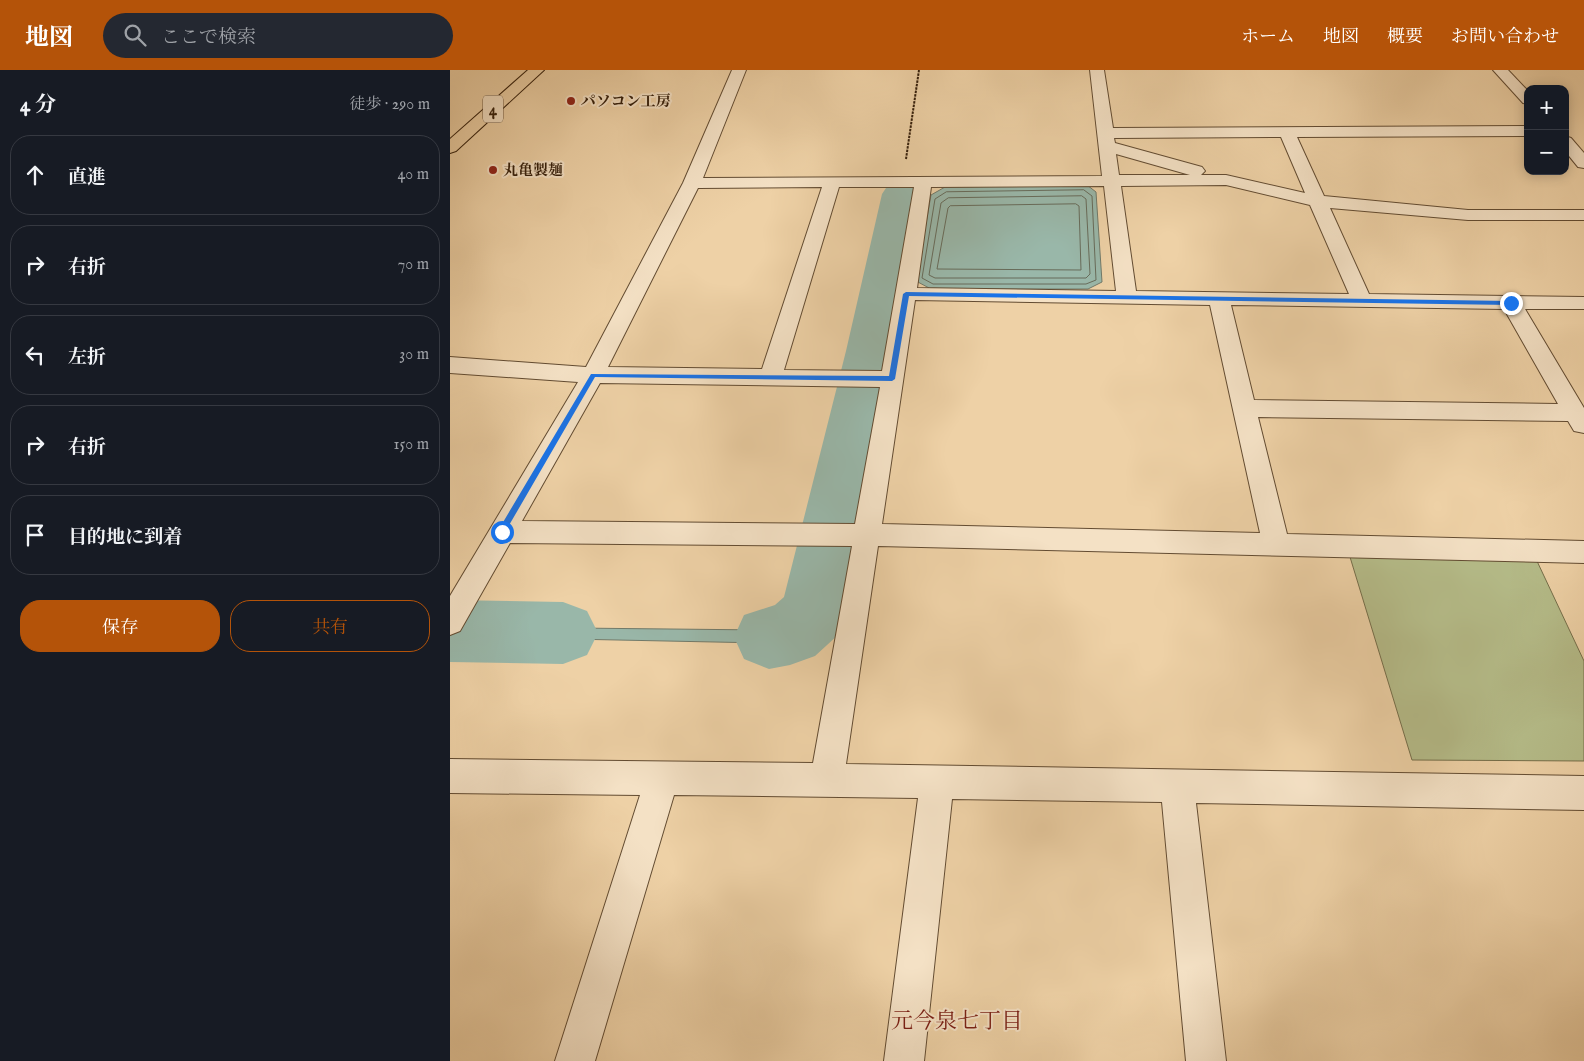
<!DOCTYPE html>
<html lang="ja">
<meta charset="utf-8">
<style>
:root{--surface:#171b24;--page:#242831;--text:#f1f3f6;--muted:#9ea1a6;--line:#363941;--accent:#b45309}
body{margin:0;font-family:"IM FELL English","Noto Serif JP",serif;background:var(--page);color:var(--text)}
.controls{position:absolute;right:15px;top:15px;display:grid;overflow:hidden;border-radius:10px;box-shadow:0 2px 12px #0003}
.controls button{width:45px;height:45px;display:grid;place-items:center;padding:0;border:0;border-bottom:1px solid var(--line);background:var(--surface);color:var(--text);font:25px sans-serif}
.stop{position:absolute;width:15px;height:15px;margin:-11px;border:4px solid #1a73e8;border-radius:50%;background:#fff}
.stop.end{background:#1a73e8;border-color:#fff;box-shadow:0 1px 5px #0008}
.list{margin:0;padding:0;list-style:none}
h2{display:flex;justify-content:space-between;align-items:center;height:65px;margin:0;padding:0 20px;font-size:21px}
h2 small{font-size:16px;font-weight:400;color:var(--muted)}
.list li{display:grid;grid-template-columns:32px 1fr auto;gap:15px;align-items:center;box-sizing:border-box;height:80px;margin:0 10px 10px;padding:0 10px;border:1px solid var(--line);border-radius:20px}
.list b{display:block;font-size:19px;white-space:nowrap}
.list em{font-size:16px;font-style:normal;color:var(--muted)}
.actions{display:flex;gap:10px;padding:15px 20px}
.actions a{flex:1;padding:11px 0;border:1px solid var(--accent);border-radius:20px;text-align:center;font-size:18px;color:var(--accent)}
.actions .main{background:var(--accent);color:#fff}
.icon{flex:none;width:28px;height:28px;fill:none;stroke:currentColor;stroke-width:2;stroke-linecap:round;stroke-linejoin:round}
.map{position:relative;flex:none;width:1134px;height:991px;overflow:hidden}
header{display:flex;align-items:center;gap:30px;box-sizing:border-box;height:70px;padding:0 25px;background:var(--accent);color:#fff}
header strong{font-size:24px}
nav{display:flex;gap:28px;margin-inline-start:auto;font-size:18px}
.search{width:350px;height:45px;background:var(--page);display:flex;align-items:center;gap:12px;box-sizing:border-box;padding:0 18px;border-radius:28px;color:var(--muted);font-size:19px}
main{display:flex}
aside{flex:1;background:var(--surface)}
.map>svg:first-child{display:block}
.green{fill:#b5bc89;stroke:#756e4a}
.water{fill:#99b7a9;stroke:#717a6a}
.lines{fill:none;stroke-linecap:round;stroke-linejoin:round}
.shore{stroke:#676b5a;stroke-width:1}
.river{fill:#99b7a9;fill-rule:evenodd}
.minor-casing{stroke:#634c32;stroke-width:2}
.highway-casing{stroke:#351f0b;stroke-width:2}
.path{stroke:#351f0b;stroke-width:2;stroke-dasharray:2.5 1;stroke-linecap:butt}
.minor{fill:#f4e1c5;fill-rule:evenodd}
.highway{fill:#eed1a6;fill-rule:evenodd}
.route{fill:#1a73e8}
.poi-dot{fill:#8f2418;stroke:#f4e1c5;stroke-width:2}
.labels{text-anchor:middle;stroke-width:4;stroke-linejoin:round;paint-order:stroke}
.far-poi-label{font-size:15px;font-weight:bold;fill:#351f0b;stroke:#f4e1c5;text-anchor:start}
.shield{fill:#f4e1c5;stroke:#6e5943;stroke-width:1}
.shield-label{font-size:16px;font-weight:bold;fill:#351f0b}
.near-neighbourhood-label{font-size:22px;fill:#7a1f14;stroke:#f4e1c5}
</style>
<header>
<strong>地図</strong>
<div class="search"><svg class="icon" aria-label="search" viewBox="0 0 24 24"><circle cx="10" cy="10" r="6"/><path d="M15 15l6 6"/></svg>ここで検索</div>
<nav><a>ホーム</a><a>地図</a><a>概要</a><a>お問い合わせ</a></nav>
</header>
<main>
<aside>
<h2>4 分<small>徒歩 · 290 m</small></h2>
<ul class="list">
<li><svg class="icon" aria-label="ahead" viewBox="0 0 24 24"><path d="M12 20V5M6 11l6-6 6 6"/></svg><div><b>直進</b></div><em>40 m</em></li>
<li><svg class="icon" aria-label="right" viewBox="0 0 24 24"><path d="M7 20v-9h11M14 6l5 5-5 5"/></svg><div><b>右折</b></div><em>70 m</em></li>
<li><svg class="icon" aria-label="left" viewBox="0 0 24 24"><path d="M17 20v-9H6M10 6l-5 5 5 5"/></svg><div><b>左折</b></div><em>30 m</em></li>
<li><svg class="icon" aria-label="right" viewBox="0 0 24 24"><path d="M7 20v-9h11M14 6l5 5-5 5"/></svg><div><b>右折</b></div><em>150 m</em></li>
<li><svg class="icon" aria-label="arrive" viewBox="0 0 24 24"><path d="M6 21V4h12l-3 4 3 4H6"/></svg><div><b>目的地に到着</b></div></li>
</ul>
<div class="actions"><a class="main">保存</a><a>共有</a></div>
</aside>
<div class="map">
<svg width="1134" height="991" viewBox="0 0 1134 991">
<rect width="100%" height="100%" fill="#eed1a6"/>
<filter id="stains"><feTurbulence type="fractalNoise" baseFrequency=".004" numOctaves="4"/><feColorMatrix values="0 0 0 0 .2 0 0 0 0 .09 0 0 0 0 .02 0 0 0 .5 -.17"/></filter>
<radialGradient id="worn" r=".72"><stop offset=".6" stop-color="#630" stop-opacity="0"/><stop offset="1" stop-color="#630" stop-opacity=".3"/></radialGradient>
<polygon class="green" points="900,487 1086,489 1134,591 1134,691 962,690"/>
<g class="water">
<polygon points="637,115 646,122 652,212 638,219 481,219 466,211 481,125 495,117"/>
<polygon points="445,123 452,123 421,280 413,280"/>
<path d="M365,508h13c-9,45 -19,57 -65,65l-291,-6 6,-10 286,3c39,-3 42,-17 51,-52z"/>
</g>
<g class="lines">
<g class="shore">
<polygon points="634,120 642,126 646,210 636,214 483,214 472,208 485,129 496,122"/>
<polygon points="632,126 636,129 640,204 636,208 485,208 479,205 491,133 498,128"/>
<polygon points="626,134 629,136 631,200 487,199 498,138 500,136"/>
</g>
<g class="river">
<polygon points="453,112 468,115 474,124 448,281 398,544 388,565 365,586 340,595 319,599 294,589 284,567 294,545 325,535 334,527 396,281 432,124 438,115"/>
<polygon points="0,530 113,532 137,541 148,563 137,585 113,594 0,592"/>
</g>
<defs>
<g id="minor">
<path d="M282,0h14l-43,108 399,-2 -12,-106h14l9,58 415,-2v10l-231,1 27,59 144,14h116v10h-116l-138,-12 39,86 215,3v12h-59l59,99v25l-10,-2 -6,-10 -310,-4 29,117 297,7v22l-706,-17 -32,218 738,12v34l-388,-7 30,258h-40l-24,-259 -210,-3 -28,262h-40l34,-263 -244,-3 -79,266h-40l85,-266 -190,-2v-34l363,4 39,-217 -342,-3 -50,88 -10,4v-39l128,-214 -128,-9v-16l136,10 97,-184zM831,67l24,56 -79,-18h-25l4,-4 -3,-4 -87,-24 -1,-5zM666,84l74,21h2h-73zM776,115l84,20 39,89 -213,-3 -15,-105zM654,116l12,105 -199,-3 14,-101zM372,117l-60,182 -154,-2 90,-179zM389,117h75l-32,184 -98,-1zM465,230l295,5 50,228 -378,-9zM781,235l273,4 54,95 -304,-4zM150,313l280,4 -25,137 -333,-3z"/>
<polygon points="1043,0 1058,0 1078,21 1078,34 1073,33"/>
<polygon points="1115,66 1121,68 1134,83 1134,98 1128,97 1115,81"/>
</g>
<polygon id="highway" points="78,0 94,0 6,81 0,83 0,69"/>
</defs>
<use href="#minor" class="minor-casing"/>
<use href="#highway" class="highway-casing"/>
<polyline class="path" points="456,89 469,0"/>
<use href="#minor" class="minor"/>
<use href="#highway" class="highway"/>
</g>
<polygon class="route" points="456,222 1061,231 1064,233 1061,235 459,226 445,309 442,311 145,307 54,464 49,464 49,459 141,304 439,306 453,224"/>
<g class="poi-dot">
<circle cx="121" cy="31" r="5"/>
<circle cx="43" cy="100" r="5"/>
</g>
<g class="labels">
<g class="far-poi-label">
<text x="131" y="36">パソコン工房</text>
<text x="53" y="105">丸亀製麺</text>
</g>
<rect class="shield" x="33" y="25.5" width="20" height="27" rx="4"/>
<g class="shield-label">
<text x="43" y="45">4</text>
</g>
<g class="near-neighbourhood-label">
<text x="507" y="958">元今泉七丁目</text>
</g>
</g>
<rect width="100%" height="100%" filter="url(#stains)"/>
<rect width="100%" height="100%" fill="url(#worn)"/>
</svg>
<div class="controls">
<button>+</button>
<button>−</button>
</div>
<div class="stop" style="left:52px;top:462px"></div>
<div class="stop end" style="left:1061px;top:233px"></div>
</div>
</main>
